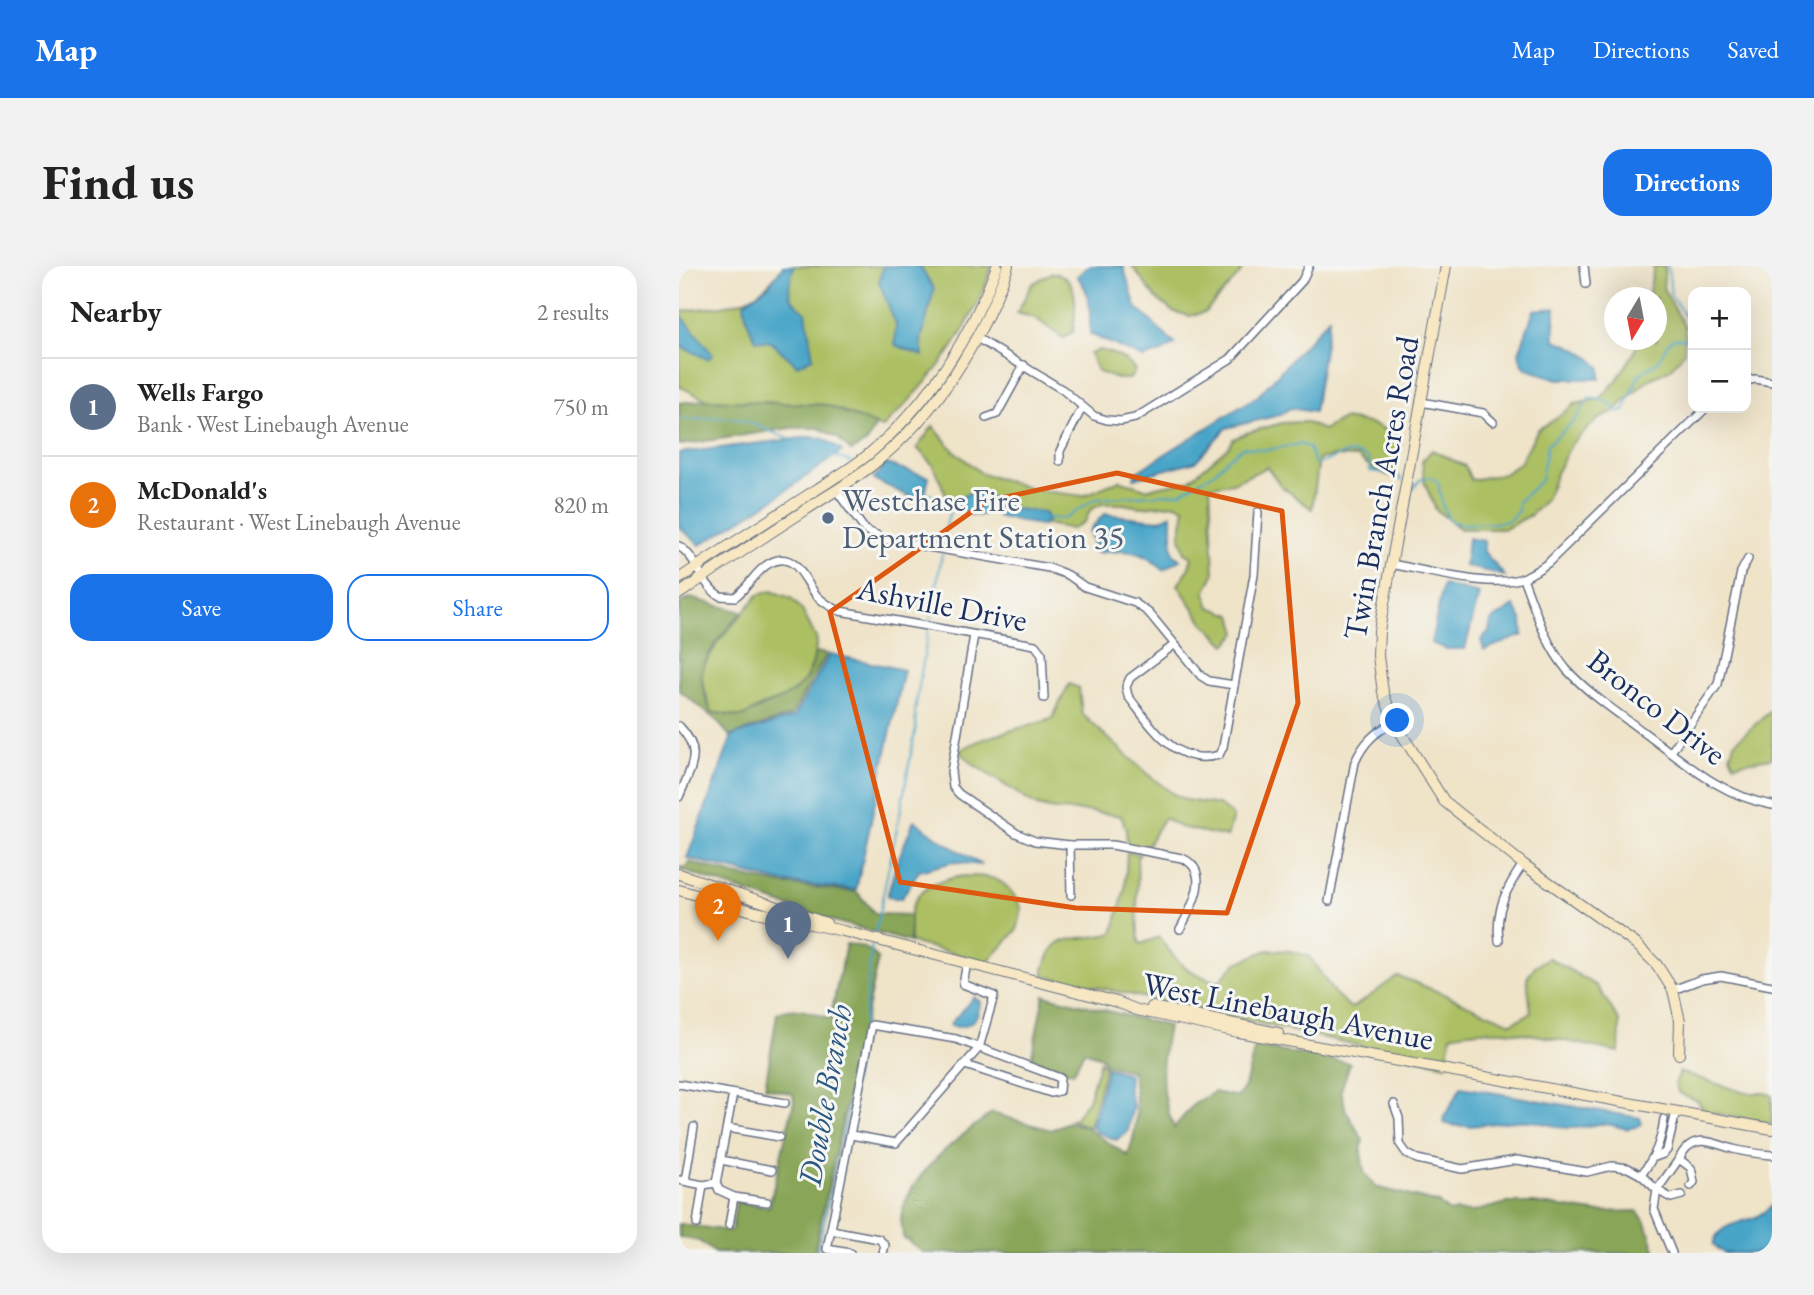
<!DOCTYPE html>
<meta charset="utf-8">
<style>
:root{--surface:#fff;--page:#f2f2f2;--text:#222;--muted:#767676;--line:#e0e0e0;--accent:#1a73e8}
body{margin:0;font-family:"EB Garamond",serif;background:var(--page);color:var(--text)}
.controls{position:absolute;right:21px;top:21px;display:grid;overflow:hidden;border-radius:14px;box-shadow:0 7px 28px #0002}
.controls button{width:63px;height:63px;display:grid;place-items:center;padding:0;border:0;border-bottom:2px solid var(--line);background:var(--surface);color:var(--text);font:35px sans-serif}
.compass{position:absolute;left:925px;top:21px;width:63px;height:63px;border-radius:50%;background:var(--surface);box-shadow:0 7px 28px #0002;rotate:190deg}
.you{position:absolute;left:719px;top:455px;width:24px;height:24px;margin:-18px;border:5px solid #fff;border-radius:50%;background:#1a73e8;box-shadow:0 0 0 10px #1a73e833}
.badge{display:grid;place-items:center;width:46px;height:46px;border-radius:50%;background:var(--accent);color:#fff;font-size:23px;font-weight:700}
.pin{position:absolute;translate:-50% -58px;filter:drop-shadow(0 2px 4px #0008)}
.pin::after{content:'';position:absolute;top:37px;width:24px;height:21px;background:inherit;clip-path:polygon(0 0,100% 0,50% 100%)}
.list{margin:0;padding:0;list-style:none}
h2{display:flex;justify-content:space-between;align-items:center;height:91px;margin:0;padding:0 28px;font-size:30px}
h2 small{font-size:23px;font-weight:400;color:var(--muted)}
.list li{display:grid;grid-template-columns:46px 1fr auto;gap:21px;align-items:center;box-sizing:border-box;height:98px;padding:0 28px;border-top:2px solid var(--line)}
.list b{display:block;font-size:26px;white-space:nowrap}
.list p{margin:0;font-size:23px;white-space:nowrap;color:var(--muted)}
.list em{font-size:23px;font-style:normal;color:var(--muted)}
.actions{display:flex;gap:14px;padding:21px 28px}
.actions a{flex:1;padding:16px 0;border:2px solid var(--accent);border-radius:21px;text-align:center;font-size:24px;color:var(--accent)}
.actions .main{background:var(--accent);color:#fff}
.map{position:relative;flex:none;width:1093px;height:987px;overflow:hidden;border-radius:21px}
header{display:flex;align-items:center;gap:42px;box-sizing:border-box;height:98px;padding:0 35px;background:var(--accent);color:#fff}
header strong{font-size:33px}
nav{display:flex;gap:38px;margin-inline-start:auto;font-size:24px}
.intro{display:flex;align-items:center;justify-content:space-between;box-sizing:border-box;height:168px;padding:0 42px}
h1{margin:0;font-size:49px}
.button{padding:18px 32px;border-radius:21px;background:var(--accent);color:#fff;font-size:24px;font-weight:700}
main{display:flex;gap:42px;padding:0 42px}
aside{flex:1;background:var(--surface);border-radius:21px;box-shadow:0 7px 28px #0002}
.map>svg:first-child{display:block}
.green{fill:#acbf62;stroke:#647760;stroke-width:2}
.forest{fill:#89a658;stroke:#526a5b;stroke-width:2}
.water{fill:#4aa5c8;stroke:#326a93;stroke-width:2}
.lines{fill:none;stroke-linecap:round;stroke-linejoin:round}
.stream{stroke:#4aa5c8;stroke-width:2}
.street-casing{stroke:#656e83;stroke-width:10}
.secondary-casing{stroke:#656e83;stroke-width:12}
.street{stroke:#fff;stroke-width:7}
.secondary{stroke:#f7e8c3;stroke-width:10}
.marked{fill:none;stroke:#de5710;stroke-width:5;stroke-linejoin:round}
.service-dot{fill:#5c6f8a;stroke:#f6f6f2;stroke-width:2.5}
.labels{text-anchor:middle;stroke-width:6;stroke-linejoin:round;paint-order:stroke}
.street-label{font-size:32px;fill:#1b2f5e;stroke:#f6f6f2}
.service-label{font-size:32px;fill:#4e5e75;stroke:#f6f6f2;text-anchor:start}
.water-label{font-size:33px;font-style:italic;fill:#2b5883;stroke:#f6f6f2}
</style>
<header>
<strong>Map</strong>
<nav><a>Map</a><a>Directions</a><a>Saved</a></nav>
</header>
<div class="intro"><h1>Find us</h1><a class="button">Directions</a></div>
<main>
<aside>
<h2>Nearby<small>2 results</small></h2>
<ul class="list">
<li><span class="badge" style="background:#5c6f8a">1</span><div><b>Wells Fargo</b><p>Bank · West Linebaugh Avenue</p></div><em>750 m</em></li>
<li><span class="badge" style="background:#e8710a">2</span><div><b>McDonald's</b><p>Restaurant · West Linebaugh Avenue</p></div><em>820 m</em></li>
</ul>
<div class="actions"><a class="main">Save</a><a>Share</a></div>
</aside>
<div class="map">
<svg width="1093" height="987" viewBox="0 0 1093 987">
<rect width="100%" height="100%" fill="#f6f6f2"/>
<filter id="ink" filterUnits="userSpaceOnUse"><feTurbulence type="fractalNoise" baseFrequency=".0143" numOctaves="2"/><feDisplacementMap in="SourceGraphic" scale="14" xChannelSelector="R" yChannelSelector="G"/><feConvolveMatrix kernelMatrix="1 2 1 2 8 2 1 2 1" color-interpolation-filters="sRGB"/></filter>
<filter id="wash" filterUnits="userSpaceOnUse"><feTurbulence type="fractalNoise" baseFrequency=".00686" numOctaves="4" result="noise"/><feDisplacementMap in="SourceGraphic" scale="28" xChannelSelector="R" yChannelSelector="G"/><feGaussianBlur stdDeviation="1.57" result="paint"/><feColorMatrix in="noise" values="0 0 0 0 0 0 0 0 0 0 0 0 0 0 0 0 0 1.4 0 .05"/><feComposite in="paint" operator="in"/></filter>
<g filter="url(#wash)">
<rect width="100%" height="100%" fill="#efe3c8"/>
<g class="green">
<path d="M104,0h209c-19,64 -62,117 -110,162l-55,-23 -120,-5 -28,-14v-74c49,-9 72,-1 104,-46z"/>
<polygon points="453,0 565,0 560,9 526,46 511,50 493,45 476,31"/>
<polygon points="975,0 986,0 984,22 1006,61 1005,86 992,103 969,114 934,146 918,154 893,177 877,207 867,234 852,249 826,263 782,263 757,244 746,218 743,195 753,184 786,200 792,214 825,208 841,197 859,163 872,156 896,138 921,133 938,114 956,85 958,74 978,74 978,32 969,31"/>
<path d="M372,7c30,0 25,38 22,59l-10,6 -28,-20 -18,-5 15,-29z"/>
<path d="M420,84c13,2 28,9 36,20l-5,9h-11l-21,-7 -8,-18z"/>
<path d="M664,153c26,4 38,4 58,23l-4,21 -6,13 -16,-6 -17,-13 -23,-1 -16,3 -7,50 -31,-23 -14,-19 -34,16 -23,3 4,88 -9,19 5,14 22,8 5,18 -11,12 -23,-23 -25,-37 10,-15 4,-13 -7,-4 -5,-16 5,-28 -8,-5 -37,3 -17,-3h-21l-11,5 -6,12 -13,8 -63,-12 -63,-22 -13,-30 -16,-17 16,-22 20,24 28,23 54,17 48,6 37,-16 25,9 43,-8 40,-34 5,-8 13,-6 36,-10 23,-1 18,8z"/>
<polygon points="92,325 112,332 123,344 138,374 134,398 125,415 109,431 82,440 63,451 32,446 22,411 24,401 39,376 79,329"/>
<path d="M390,418l10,4 3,26 64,59 27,21 13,6 33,5 14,11 -6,21 -47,-10 -16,-9c-8,10 -11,21 -19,30l-18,-3 -1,-16 -5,-13 -34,-5 -33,-1 -17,-4 -63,-41 -15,-14c28,-17 62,-22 93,-32z"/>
<polygon points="1093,444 1093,492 1055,498 1051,490 1055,477"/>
<path d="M448,586l13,2 -3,4c2,28 -2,56 2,84l2,2 18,-7c18,26 28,36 59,45l19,-19 30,-13 23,1 19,5 25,37 17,15c18,-9 30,-22 47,-32 39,14 76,32 114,47l19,-10 -4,-35 8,-12 14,-8 48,28 23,36 -1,30c-56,-10 -111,-30 -168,-17l-5,30 -403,-90c9,-49 35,-31 70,-42l12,-44z"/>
<path d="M284,610c33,0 43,2 59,33l-5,21 -29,32 -79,-20c-4,-44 12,-59 54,-66z"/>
<polygon points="421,795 426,801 410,861 392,854 395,853 409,834"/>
<polygon points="1001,806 1066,827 1085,827 1093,829 1093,858 1025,845 1019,835 1000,827 996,818"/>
</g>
<g class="forest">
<polygon points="28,134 148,139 197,159 188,176 172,185 159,172 140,162 112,162 0,179 0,137"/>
<path d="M11,332l52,14c-12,14 -39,43 -40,62 -1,11 5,27 9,38l31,5c34,-20 65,-17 73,-65l12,2 -35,61 -62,21 -14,-16 -37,-30v-86z"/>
<polygon points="10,596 56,609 100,618 178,626 196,648 231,649 231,676 140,651 2,604 2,601 6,602"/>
<path d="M167,678c13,1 24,4 32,15l-64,294h-99l-16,-12 -20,-4v-13l50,7 3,-2 4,-27 33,5 25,-106 -1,-7 -28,-7 12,-73c17,-10 35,-1 53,5z"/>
<path d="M365,729l124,31c-8,40 -9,64 6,102l19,-23 21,-13 24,5 7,-11 10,-39 95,16 -9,27 5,21 17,29 -2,13 3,19 12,15 62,16 10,8 24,1 35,-9h27l61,9 42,-1 9,11 10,31h-732l-21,-16c0,-5 -2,-11 -2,-16 2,-43 59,-85 91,-108l59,17 17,-8 16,4 44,30c11,-31 10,-54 4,-85l-26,-6 -5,-8 -17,-6 -11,22 -42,-13z"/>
</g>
<g class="water">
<path d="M104,0h11c-7,22 -9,32 12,46l7,46 -16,7 -26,-23 -15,-2c-8,-13 -10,-22 -12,-37l25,-18z"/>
<polygon points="204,0 241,0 255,23 242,75 244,90 216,79 217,59 200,16"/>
<path d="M410,0h34l13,41 39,37 -15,9 -17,5 -53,-24c0,-22 2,-41 -13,-58z"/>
<path d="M876,42v32c18,5 32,14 45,27v12h-42l-32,-10 -5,-8 -2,-8 15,-43z"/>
<polygon points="0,46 34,89 29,93 0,80"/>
<polygon points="650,52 635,146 611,142 601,149 547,162 517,195 455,212 456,207 580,129"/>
<polygon points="131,171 145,173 163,185 98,231 21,279 0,261 0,187"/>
<polygon points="207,198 250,211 244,237 194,213"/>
<path d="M294,226l38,12 3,5 30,3 4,8 -5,6 -44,-9 -5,-6 -5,-1c-8,9 -23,6 -30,-4l1,-9z"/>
<path d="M425,248l55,6 13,-6v33l1,6 7,7 -17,10c-21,-22 -39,-20 -67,-17l-7,-22z"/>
<polygon points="789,272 805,275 805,286 826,310 786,300"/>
<polygon points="764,319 800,328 786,383 767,383 752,377"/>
<polygon points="835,340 843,353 844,369 805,384 802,374 810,365 812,355"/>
<polygon points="151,388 225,404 177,624 101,616 8,592 53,470 115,451"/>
<polygon points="235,554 260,573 303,599 274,596 240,605 222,633 208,631 217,599"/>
<path d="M295,731l6,5c-1,17 -11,28 -29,24l-1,-2z"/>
<polygon points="428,802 450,808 449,822 454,839 449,866 437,874 418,866 413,861"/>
<path d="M782,821l179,31 2,6c-17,10 -25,-1 -42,0 -11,1 -20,5 -32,4 -13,-1 -25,-6 -38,-7 -28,-3 -61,11 -86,2l-1,-4z"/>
<path d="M1093,940v47h-48l-11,-8c4,-20 24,-21 40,-27 7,-2 13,-8 19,-12z"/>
</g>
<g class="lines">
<g class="stream">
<polyline points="989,0 992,29 1014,63"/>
<path d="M0,153c17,2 34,-2 51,-1 20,2 40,14 59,21"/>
<polyline points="154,190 172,196"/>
<path d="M731,222l2,1 8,-9 10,-3 8,5 4,22 7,17 11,3 36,-1 12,-2 10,-10v-9l23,-22 6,-35 27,-24 15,-22c13,-2 21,4 30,13l5,-1 15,-36 19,-14 11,-19 5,-4 16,1 3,-5"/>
<polyline points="245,227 279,238"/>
<path d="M368,252l17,1 31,-20 84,-6 35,-20 13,-14 16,-12 23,3 34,-6 9,4 6,16c23,-3 29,-20 54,-5l1,12 26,3 6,6"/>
<polyline points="263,278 271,244 273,240 282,239"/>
<polyline points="251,356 263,288"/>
<polyline points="196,667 222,543 237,460 236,445 249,365"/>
<polyline points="138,987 173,827 184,762 193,679"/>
</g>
</g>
</g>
<g filter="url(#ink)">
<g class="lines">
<defs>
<g id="street">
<polyline points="905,0 907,18"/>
<polyline points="298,72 384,124 415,150 428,154 442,155 456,152 551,93 623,15 630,0"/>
<polyline points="1067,115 1076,113 1093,116"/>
<polyline points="742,136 804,147 814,156"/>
<polyline points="307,152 318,148 345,99"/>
<polyline points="381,195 381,185 403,142"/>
<polyline points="157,224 186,264 209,274 370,302 389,309 406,321 456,337 470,347 522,410 530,415 555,419"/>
<path d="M0,280c19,12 22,39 41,50l15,1c13,-9 21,-27 35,-34 26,-14 34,18 47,33 7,7 14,11 23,15l195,34 7,9 2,44"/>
<path d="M712,298c33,6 104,26 134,13 8,-4 16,-9 23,-14l158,-155"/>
<path d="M844,312c12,31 22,66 44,92 22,24 50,42 75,61 41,30 79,65 130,74"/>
<path d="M295,369l-23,137 2,15 6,7 57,39 19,8 35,4h42l70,13c31,13 9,51 -2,71"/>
<path d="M495,379l-44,33 -4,9 2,9c23,29 47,72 91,59l4,-8 31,-172 4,-63"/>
<path d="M0,460c25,26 12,41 0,71"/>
<polyline points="992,486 1039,418 1062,306 1069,293"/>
<polyline points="391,579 392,629"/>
<path d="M650,635l26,-139c9,-20 20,-30 39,-40"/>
<path d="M820,675c-4,-31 7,-52 24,-77"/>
<polyline points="994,724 1023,713 1042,710 1093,720"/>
<polyline points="0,818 106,837"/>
<polyline points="715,838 720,852 721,878 728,888 738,893 783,903 838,894 908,906 933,900 949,902 962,909 978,924 975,943 993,987"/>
<polyline points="48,862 100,871"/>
<polyline points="172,869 217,877 300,782 315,730 284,718 288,697"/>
<polyline points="976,891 984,888 988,884 997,846"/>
<polyline points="1000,893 978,924 992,932 1003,929"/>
<polyline points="42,894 93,904"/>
<path d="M962,909c14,-18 20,-33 23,-56"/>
<polyline points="0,914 24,919 37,917 54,828"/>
<polyline points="6,915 15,861"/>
<polyline points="37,917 40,924 55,931 88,936"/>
<path d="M1012,920l3,-4 -3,-14 -12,-9c13,-27 31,-17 54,-10 12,3 26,5 39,6"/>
<polyline points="18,958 24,919"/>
<polyline points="50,959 55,931"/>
<polyline points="152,964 200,973 206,979 204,987"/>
<polyline points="171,987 148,983 193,759 277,773 381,812 380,825 372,827 286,799"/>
</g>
<g id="secondary">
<polyline points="767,0 700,365 699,390 704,426 715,456 765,535 844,598 957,678 978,699 994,724 1001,755 1000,788"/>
<path d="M0,313c42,-29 86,-56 129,-84 21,-14 43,-26 62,-42 58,-49 101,-116 127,-187"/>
<path d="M0,328c41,-29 83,-56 125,-83 24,-16 49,-30 71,-48 62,-50 107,-123 133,-197"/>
<polyline points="0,608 147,657"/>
<polyline points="0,624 77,646 164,665 438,736 458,744 559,766 1093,863"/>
<polyline points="473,741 599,767"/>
</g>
</defs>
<use href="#street" class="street-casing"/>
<use href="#secondary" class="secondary-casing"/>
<use href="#street" class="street"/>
<use href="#secondary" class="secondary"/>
</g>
</g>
<path class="marked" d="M438,207l165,38 16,192 -71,210 -151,-5 -176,-26 -70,-270 157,-111z"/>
<circle class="service-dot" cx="149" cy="252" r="7"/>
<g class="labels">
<g class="street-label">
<text transform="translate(702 222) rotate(-80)" y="11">Twin Branch Acres Road</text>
<text transform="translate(263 338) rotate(11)" y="11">Ashville Drive</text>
<text transform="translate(978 441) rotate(38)" y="11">Bronco Drive</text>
<text transform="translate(609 745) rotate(11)" y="11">West Linebaugh Avenue</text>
</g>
<g class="service-label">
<text x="163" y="245">Westchase Fire<tspan x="163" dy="37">Department Station 35</tspan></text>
</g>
<g class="water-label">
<text transform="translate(145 829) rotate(-80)" y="12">Double Branch</text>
</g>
</g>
</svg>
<div class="controls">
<button>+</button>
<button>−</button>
</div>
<svg class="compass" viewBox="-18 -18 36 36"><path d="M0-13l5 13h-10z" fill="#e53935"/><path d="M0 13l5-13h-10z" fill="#767676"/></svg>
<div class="you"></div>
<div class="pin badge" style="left:109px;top:693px;background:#5c6f8a">1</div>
<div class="pin badge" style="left:39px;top:675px;background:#e8710a">2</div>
</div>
</main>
